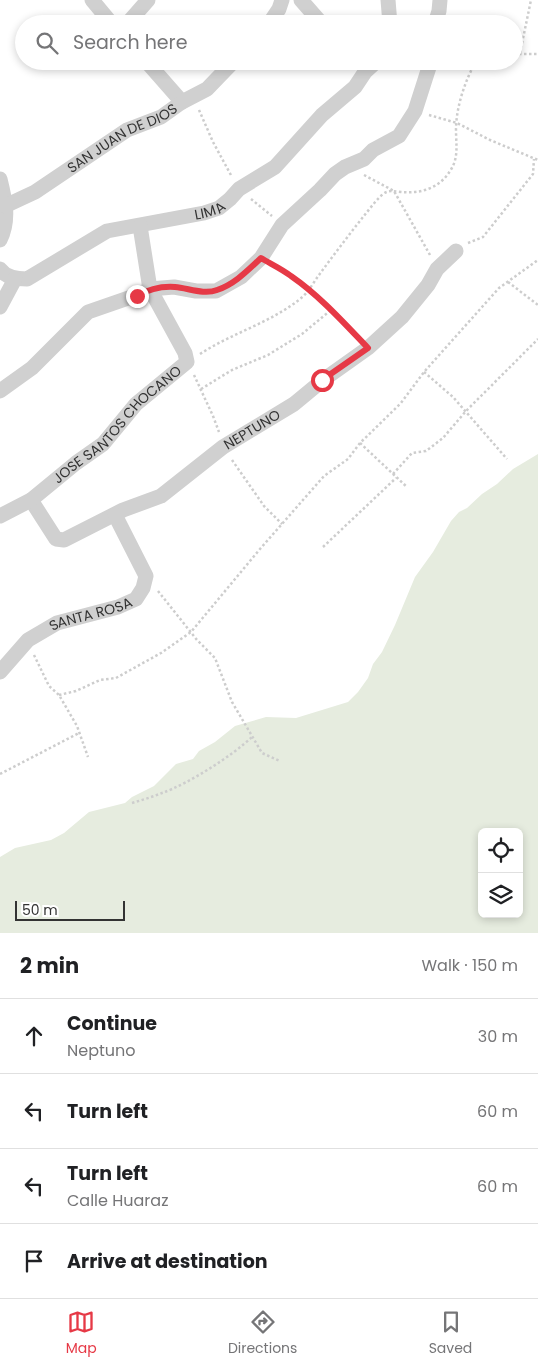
<!DOCTYPE html>
<meta charset="utf-8">
<style>
:root{--surface:#fff;--page:#f6f6f6;--text:#202124;--muted:#757577;--line:#e0e0e0;--accent:#e63946}
body{margin:0;font-family:Poppins,sans-serif;background:var(--page);color:var(--text)}
.controls{position:absolute;right:15px;bottom:15px;display:grid;overflow:hidden;border-radius:8px;box-shadow:0 2px 8px #0003}
.controls button{width:45px;height:45px;display:grid;place-items:center;padding:0;border:0;border-bottom:1px solid var(--line);background:var(--surface);color:var(--text);font:25px sans-serif}
.scale{position:absolute;left:15px;bottom:12px;width:110px;box-sizing:border-box;padding-left:5px;border:2px solid #333;border-top:0;font-size:14px;line-height:18px;white-space:nowrap;color:#333;-webkit-text-stroke:4px #fff;paint-order:stroke}
.stop{position:absolute;width:15px;height:15px;margin:-11px;border:4px solid #e63946;border-radius:50%;background:#fff}
.stop.end{background:#e63946;border-color:#fff;box-shadow:0 1px 5px #0008}
.list{margin:0;padding:0;list-style:none}
h2{display:flex;justify-content:space-between;align-items:center;height:65px;margin:0;padding:0 20px;font-size:21px}
h2 small{font-size:16px;font-weight:400;color:var(--muted)}
.list li{display:grid;grid-template-columns:32px 1fr auto;gap:15px;align-items:center;box-sizing:border-box;height:75px;padding:0 20px;border-top:1px solid var(--line)}
.list b{display:block;font-size:19px;white-space:nowrap}
.list p{margin:0;font-size:16px;white-space:nowrap;color:var(--muted)}
.list em{font-size:16px;font-style:normal;color:var(--muted)}
.icon{flex:none;width:28px;height:28px;fill:none;stroke:currentColor;stroke-width:2;stroke-linecap:round;stroke-linejoin:round}
.map{position:relative;flex:none;width:538px;height:933px;overflow:hidden}
.search{position:absolute;background:var(--surface);box-shadow:0 2px 8px #0003;left:15px;right:15px;top:15px;height:55px;display:flex;align-items:center;gap:12px;box-sizing:border-box;padding:0 18px;border-radius:28px;color:var(--muted);font-size:19px}
.sheet{height:365px;background:var(--surface)}
nav{display:flex;justify-content:space-around;align-items:center;box-sizing:border-box;height:70px;border-top:1px solid var(--line);background:var(--surface);font-size:14px;color:var(--muted)}
nav a{display:grid;justify-items:center;gap:2px}
nav .on{color:var(--accent)}
.map>svg:first-child{display:block}
.green{fill:#e6ecdf;fill-rule:evenodd}
.lines{fill:none;stroke-linecap:round;stroke-linejoin:round}
.path{stroke:#cdcdcd;stroke-width:2.5;stroke-dasharray:2.5 2.5;stroke-linecap:butt}
.minor{stroke:#d0d0d0;stroke-width:15}
.route{stroke:#e63946;stroke-width:6}
.labels{text-anchor:middle;stroke-width:5;stroke-linejoin:round;paint-order:stroke}
.street-label{font-size:14px;fill:#333;stroke:#fff}
</style>
<div class="map">
<svg width="538" height="933" viewBox="0 0 538 933">
<rect width="100%" height="100%" fill="#fff"/>
<path class="green" d="M538,454v479h-538v-76l15,-9 36,-8 13,-7 25,-21 36,-9 7,-6 22,-11 22,-22 17,-5 6,-8 16,-9 20,-16 31,-9 30,1 52,-16 10,-10 10,-14 5,-14 9,-12 13,-27 20,-48 18,-25 18,-31 8,-9 8,-4 15,-14 15,-10 16,-15zM482,832h37v82h-37z"/>
<g class="lines">
<g class="path">
<polyline points="520,53 531,0"/>
<polyline points="514,54 538,54"/>
<polyline points="199,110 213,142 232,177"/>
<polyline points="429,115 457,123 490,140 538,160"/>
<polyline points="364,175 394,191 430,255"/>
<polyline points="251,199 272,216"/>
<polyline points="468,243 483,237 533,174 534,159"/>
<path d="M273,265c33,19 58,46 85,73"/>
<polyline points="508,282 538,305"/>
<path d="M200,354c32,-21 70,-31 100,-55 8,-6 13,-16 19,-24 14,-19 29,-39 44,-58 6,-7 12,-16 20,-23 5,-4 11,-3 18,-2 19,2 39,-4 49,-21 9,-13 6,-26 6,-41 0,-23 9,-49 20,-69"/>
<polyline points="424,372 453,397 507,459"/>
<polyline points="194,375 213,416 219,432"/>
<polyline points="201,389 232,370 268,355 302,334 331,310"/>
<polyline points="360,443 407,487"/>
<polyline points="232,460 264,506 282,524"/>
<polyline points="393,474 412,453 426,451 443,438 466,411 538,339"/>
<polyline points="323,547 396,478"/>
<polyline points="158,591 197,640 215,658 232,702 262,753 280,761"/>
<polyline points="34,655 49,686 59,695 77,726 88,757"/>
<polyline points="59,695 76,691 100,680 116,678 161,653 191,632 260,549 324,476 348,459 360,443 401,403 424,372 499,288 538,260"/>
<polyline points="0,774 79,733"/>
<path d="M132,803c10,-3 20,-6 30,-10 26,-9 70,-37 90,-56"/>
</g>
<g class="minor">
<polyline points="92,0 112,24"/>
<polyline points="301,0 322,24"/>
<polyline points="388,0 390,24"/>
<polyline points="127,24 148,0"/>
<polyline points="269,24 279,9 282,0"/>
<polyline points="435,24 439,11 440,0"/>
<polyline points="146,61 182,102"/>
<path d="M0,179c5,20 10,41 0,61"/>
<path id="s1" d="M5,206l30,-14 92,-62 34,-13 21,-15 25,-13 27,-28"/>
<path id="s2" d="M0,269c6,9 17,10 27,10l80,-48 97,-18 15,-5 11,-9 9,-10 36,-22 47,-52 33,-28 10,-15 12,-11"/>
<polyline points="0,307 15,279"/>
<polyline points="0,391 32,368 88,312 137,295 150,289 174,287 196,291 216,291 241,277 261,258 282,225 320,190 335,174 345,167 364,159 373,150 399,136 415,111 431,61"/>
<path id="s3" d="M31,500l25,39 8,1 59,-30 38,-14 62,-49 71,-43 29,-24 45,-32 34,-31 26,-32 9,-16 19,-18"/>
<path id="s4" d="M0,516l31,-16 45,-37 27,-19 33,-40 51,-42 -2,-9 -35,-64 -10,-63"/>
<path id="s5" d="M0,672l28,-32 29,-17 61,-16 18,-8 7,-11 3,-12 -31,-61"/>
</g>
</g>
<g class="lines">
<path class="route" d="M137,296c12,-7 24,-10 38,-9 13,1 29,8 42,3 18,-6 31,-20 44,-32 10,6 21,11 30,18 29,20 53,47 77,72l-46,32"/>
</g>
<g class="labels">
<g class="street-label">
<text dy="5" stroke="none"><textPath href="#s1" startOffset="136">SAN JUAN DE DIOS</textPath></text>
<text dy="5" stroke="none"><textPath href="#s2" startOffset="228">LIMA</textPath></text>
<text dy="5" stroke="none"><textPath href="#s4" startOffset="150">JOSE SANTOS CHOCANO</textPath></text>
<text dy="5" stroke="none"><textPath href="#s3" startOffset="274">NEPTUNO</textPath></text>
<text dy="5" stroke="none"><textPath href="#s5" startOffset="111">SANTA ROSA</textPath></text>
</g>
</g>
</svg>
<div class="controls">
<button><svg class="icon" aria-label="locate" viewBox="0 0 24 24"><circle cx="12" cy="12" r="6"/><path d="M12 2v4M12 18v4M2 12h4M18 12h4"/></svg></button>
<button><svg class="icon" aria-label="layers" viewBox="0 0 24 24"><path d="M12 4l9 5-9 5-9-5zM3 14l9 5 9-5"/></svg></button>
</div>
<div class="scale">50 m</div>
<div class="stop" style="left:322px;top:380px"></div>
<div class="stop end" style="left:137px;top:296px"></div>
<div class="search"><svg class="icon" aria-label="search" viewBox="0 0 24 24"><circle cx="10" cy="10" r="6"/><path d="M15 15l6 6"/></svg>Search here</div>
</div>
<section class="sheet">
<h2>2 min<small>Walk · 150 m</small></h2>
<ul class="list">
<li><svg class="icon" aria-label="ahead" viewBox="0 0 24 24"><path d="M12 20V5M6 11l6-6 6 6"/></svg><div><b>Continue</b><p>Neptuno</p></div><em>30 m</em></li>
<li><svg class="icon" aria-label="left" viewBox="0 0 24 24"><path d="M17 20v-9H6M10 6l-5 5 5 5"/></svg><div><b>Turn left</b></div><em>60 m</em></li>
<li><svg class="icon" aria-label="left" viewBox="0 0 24 24"><path d="M17 20v-9H6M10 6l-5 5 5 5"/></svg><div><b>Turn left</b><p>Calle Huaraz</p></div><em>60 m</em></li>
<li><svg class="icon" aria-label="arrive" viewBox="0 0 24 24"><path d="M6 21V4h12l-3 4 3 4H6"/></svg><div><b>Arrive at destination</b></div></li>
</ul>
</section>
<nav>
<a class="on"><svg class="icon" aria-label="map" viewBox="0 0 24 24"><path d="M3 6l6-2 6 2 6-2v14l-6 2-6-2-6 2zM9 4v14M15 6v14"/></svg>Map</a>
<a><svg class="icon" aria-label="directions" viewBox="0 0 24 24"><path d="M12 3l9 9-9 9-9-9zM9 14v-3h6M13 9l2 2-2 2"/></svg>Directions</a>
<a><svg class="icon" aria-label="saved" viewBox="0 0 24 24"><path d="M7 4h10v16l-5-4-5 4z"/></svg>Saved</a>
</nav>
